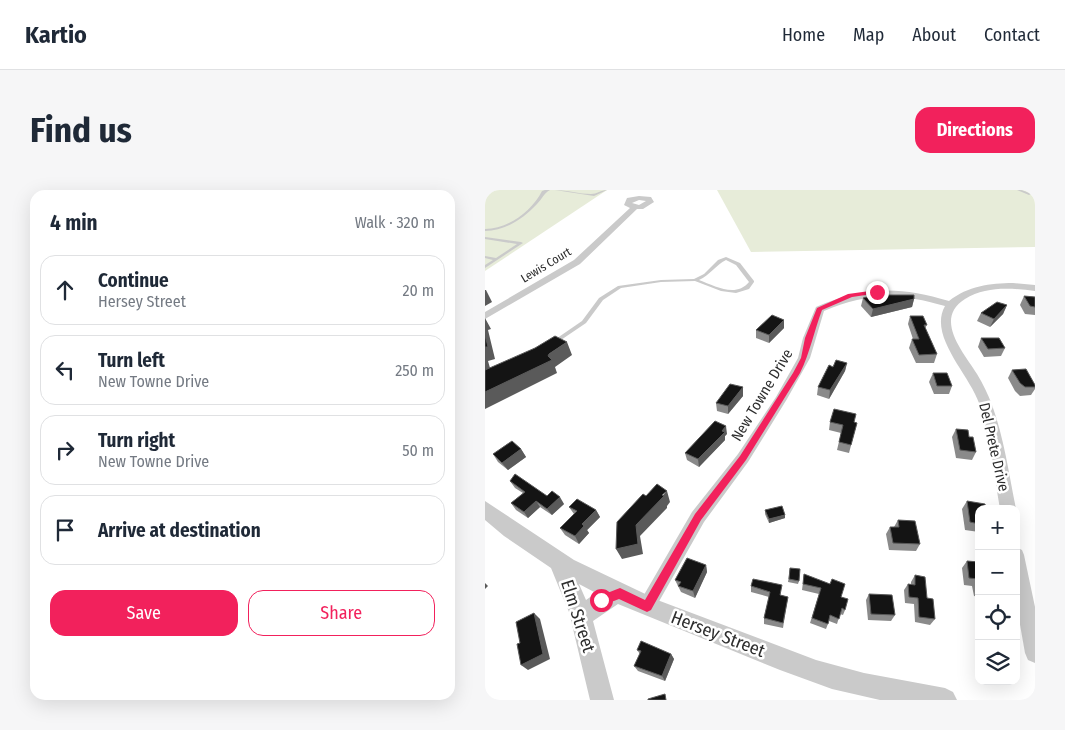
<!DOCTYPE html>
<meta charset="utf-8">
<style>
:root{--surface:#fff;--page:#f6f6f7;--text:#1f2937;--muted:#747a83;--line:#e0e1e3;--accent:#f2215c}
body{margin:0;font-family:"Fira Sans Condensed",sans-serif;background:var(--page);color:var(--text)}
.controls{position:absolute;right:15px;bottom:15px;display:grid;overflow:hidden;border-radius:10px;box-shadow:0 5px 20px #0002}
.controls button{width:45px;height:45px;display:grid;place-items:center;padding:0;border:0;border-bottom:1px solid var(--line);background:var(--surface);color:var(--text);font:25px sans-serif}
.stop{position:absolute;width:15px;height:15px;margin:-11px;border:4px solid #f2215c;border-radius:50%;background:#fff}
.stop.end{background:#f2215c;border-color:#fff;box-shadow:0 1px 5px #0008}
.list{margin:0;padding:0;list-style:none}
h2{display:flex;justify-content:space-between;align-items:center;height:65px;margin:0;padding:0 20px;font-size:21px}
h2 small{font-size:16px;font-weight:400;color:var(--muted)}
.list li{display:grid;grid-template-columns:32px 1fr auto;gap:15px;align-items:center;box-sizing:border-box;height:70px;margin:0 10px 10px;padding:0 10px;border:1px solid var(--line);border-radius:15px}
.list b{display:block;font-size:19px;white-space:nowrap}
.list p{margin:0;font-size:16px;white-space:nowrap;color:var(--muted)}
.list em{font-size:16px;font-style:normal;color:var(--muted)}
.actions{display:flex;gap:10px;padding:15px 20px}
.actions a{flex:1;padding:11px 0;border:1px solid var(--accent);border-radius:15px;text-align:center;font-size:18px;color:var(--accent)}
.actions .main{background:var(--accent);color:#fff}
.icon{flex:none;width:28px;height:28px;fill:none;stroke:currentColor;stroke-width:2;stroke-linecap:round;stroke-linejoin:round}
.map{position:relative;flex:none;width:550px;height:510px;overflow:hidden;border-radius:15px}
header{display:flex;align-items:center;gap:30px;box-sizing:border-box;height:70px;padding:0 25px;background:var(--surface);border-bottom:1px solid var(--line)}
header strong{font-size:24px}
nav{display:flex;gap:28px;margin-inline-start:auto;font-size:18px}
.intro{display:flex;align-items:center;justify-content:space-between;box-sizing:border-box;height:120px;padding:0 30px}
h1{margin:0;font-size:35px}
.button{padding:12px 22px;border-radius:15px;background:var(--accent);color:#fff;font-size:18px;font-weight:700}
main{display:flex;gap:30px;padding:0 30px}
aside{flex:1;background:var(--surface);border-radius:15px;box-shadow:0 5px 20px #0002}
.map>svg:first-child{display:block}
.green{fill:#e7ecd9}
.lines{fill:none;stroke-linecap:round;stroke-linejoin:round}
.service{fill:#cacaca;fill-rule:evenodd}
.minor{fill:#cacaca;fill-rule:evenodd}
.tertiary{fill:#cacaca;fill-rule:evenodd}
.wall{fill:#8a8a8a}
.shaded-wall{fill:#5a5a5a}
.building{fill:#141414;stroke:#5a5a5a}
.route{fill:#f2215c}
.labels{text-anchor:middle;stroke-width:5;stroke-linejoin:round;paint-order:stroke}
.far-street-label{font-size:12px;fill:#2d2d2d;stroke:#fff}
.street-label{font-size:15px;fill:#2d2d2d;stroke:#fff}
.near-street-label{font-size:18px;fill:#2d2d2d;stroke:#fff}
</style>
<header>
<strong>Kartio</strong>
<nav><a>Home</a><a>Map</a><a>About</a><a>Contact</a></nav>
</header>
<div class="intro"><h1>Find us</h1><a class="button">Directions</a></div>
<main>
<aside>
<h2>4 min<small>Walk · 320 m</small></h2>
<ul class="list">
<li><svg class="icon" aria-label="ahead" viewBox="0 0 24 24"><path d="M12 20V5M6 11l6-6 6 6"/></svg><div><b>Continue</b><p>Hersey Street</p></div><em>20 m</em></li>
<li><svg class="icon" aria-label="left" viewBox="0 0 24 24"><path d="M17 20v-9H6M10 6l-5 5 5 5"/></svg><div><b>Turn left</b><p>New Towne Drive</p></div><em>250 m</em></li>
<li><svg class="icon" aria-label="right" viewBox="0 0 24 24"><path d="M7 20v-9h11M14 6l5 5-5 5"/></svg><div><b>Turn right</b><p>New Towne Drive</p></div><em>50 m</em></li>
<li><svg class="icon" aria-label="arrive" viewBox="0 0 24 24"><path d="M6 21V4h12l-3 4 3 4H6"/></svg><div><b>Arrive at destination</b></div></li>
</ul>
<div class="actions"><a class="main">Save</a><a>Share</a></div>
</aside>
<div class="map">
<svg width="550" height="510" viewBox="0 0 550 510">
<rect width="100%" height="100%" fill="#fff"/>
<g class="green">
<polygon points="0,0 122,0 0,81"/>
<polygon points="232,0 550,0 550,57 266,62"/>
</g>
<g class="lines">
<g class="service">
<path d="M60,0h5c-6,3 -8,9 -13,14 -14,15 -32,27 -52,27v-2c23,0 47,-18 57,-38z"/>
<path d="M70,0c12,0 24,4 36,4 6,0 10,-4 16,-4l-13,6z"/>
<polygon points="532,0 537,0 544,3 548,0 550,0 550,2 544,5"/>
<polygon points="0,47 36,52 38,53 0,78 0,75 8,70 0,68 0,66 11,68 32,54 0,49"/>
<path d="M241,67l14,6 14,18v1l-5,7 -13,4 -15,-2 -26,-10 -34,1 -40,6 -18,12 -17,23 -31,21 -2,1 -3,-2 32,-22 17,-23 19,-12 43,-6 33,-1 10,-5 14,-14zM241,70l10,5 13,17c-13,16 -34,4 -50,-2 11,-5 17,-15 27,-20z"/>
</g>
<g class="minor">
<path d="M154,6l12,1 3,5 -11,7h-6l-57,55 -95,55v-7l89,-52 56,-52 -6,-3 3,-7zM154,10l7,1 -7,4 -7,-2z"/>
<path d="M528,93l22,2v6c-24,-3 -49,-5 -70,8 -32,20 -1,54 12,75 6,10 11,20 15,31 12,33 17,69 24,104h-16c-6,-35 -10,-72 -21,-106 -10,-29 -51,-67 -34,-97 -45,-13 -77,-14 -121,5l-14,47 -23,41 -39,63 -44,60 -51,90 -6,3 -6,-3 -3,-6 3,-6 51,-88 46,-58 38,-57 22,-39 5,-20 13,-31c48,-21 84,-21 133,-6 19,-15 41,-18 64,-18z"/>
<polygon points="531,357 537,360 539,365 550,417 550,473 543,470 540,463 531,412"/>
</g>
<path class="tertiary" d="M0,311l89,59 86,41 156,59 48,13 81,15 8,4 4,8h-77l-48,-11 -52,-19 -162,-66 -25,17 21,79h-24l-21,-88 -18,-44 -47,-32 -19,-16zM94,394l17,9 -10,7z"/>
</g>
<g class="wall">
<polygon points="539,106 550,107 550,125 540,124 535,115"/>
<polygon points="378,108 429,109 427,117 386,127 376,116"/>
<polygon points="522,115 518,124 505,137 492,131 496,123"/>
<polygon points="425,126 442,135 440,138 452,164 449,173 431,173 424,158 427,149 428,149 423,134"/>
<polygon points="299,138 284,153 271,148 271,140"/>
<polygon points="496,148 520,158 516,166 499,167 493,157"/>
<polygon points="362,173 360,181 344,209 332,205 333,197 348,177"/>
<polygon points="527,180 550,195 550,199 546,205 535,206 530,201 523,188"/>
<polygon points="448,183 467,196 464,204 449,204 444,192"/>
<polygon points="258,197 258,206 243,224 232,221 231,213"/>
<polygon points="345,232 369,232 372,233 364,263 352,260 356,243 344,240"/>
<polygon points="471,239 484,247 491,262 487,270 471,268 467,247"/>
<polygon points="242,244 240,246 240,250 214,277 202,270 200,263"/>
<polygon points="36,259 41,267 23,280 13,272 8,264"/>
<polygon points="25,291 62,306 79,314 67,325 55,317 43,328 31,320 26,313 38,303 30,298"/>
<polygon points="482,311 494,319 494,342 480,340 477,319"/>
<polygon points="84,317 111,320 115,327 102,340 104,343 94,354 80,345 75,338 89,324"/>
<polygon points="280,320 300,328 284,333 280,324"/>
<polygon points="413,330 435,354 431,361 404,360 401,344 405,337 409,337"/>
<polygon points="482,371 494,372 494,407 489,406 487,396 479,395 477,378"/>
<polygon points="221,375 222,382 210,408 196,402 190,390"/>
<polygon points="305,378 314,391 313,394 303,392"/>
<polygon points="319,384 356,407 360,420 358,425 355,424 352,434 344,431 341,439 325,433 334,404 317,400"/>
<polygon points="430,385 442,408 450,429 445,435 430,432 429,414 420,413 419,400 423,394 426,394 426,392"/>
<polygon points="266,396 303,407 298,438 279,434 279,428 284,407 266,402"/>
<polygon points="384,404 410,425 406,431 383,430 381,410"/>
<polygon points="494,448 494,470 490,451"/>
<polygon points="152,460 186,464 189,469 180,491 153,481 149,476 155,464"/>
</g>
<g class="shaded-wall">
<polygon points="0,100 1,100 7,112 0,116"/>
<polygon points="429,109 427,117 386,127 388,119"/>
<polygon points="522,115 518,124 505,137 509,129"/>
<polygon points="0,128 6,139 3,140 10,169 3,171 7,185 0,189"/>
<polygon points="299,130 299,138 284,153 284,145"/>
<polygon points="82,152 87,165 70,177 72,183 0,219 0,202 64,164"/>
<polygon points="362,173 360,181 344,209 345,200"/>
<polygon points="258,197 258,206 243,224 243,216"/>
<polygon points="241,236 242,244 240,246 240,250 214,277 213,269"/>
<polygon points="36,259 41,267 23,280 17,273"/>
<polygon points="182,301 185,312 182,316 182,318 155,346 158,364 137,369 131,359 151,335"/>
<polygon points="75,307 79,314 67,325 62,319"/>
<polygon points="51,311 55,317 43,328 39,322"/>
<polygon points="111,320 115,327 102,340 104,343 94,354 90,346 97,334"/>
<polygon points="300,325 300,328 284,333 284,329"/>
<polygon points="221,375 222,382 210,408 208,401"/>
<polygon points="0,393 3,396 0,399"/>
<polygon points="49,423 55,429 65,469 43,480 36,475"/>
<polygon points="186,464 189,469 180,491 177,486"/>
</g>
<g class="building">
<polygon points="392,105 429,105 429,109 388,119 378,108"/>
<polygon points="539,106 550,107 550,117 545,116"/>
<polygon points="512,112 522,115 509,129 496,123"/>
<polygon points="287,125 299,130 284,145 271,140"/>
<polygon points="425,126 438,126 442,135 439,135 452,164 434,165 427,149 434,149"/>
<polygon points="0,145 3,157 0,157"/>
<polygon points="70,146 82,152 64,164 63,166 67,170 0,202 0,180 50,158"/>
<polygon points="496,148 514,148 520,158 503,159"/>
<polygon points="351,170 362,173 345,200 333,197 344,175 348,177"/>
<polygon points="541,179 550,195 550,197 540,197 535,193 527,180"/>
<polygon points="448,183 462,183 467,196 452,196"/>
<polygon points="245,194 258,197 243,216 231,213"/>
<polygon points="349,219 371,224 369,232 372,233 366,255 354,252 358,235 345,232"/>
<polygon points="230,231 241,236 237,241 240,242 213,269 200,263"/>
<polygon points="471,239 483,240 484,247 488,247 491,262 475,260"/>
<polygon points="27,251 36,259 17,273 8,264"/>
<polygon points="30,284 62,306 67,301 75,307 62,319 51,311 39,322 26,313 40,302 25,291"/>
<polygon points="172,294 182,301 177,305 179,306 151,335 153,354 131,359 132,332 158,304 161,306"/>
<polygon points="92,309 111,320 97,334 99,336 90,346 75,338 92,321 84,317"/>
<polygon points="482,311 500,314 501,319 494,319 494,334 485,332"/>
<polygon points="297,316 300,325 284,329 280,320"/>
<polygon points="413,330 430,331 435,354 408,353 405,337 414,337"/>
<polygon points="202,368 221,375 208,401 193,396 196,392 190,390"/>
<polygon points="482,371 494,372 494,394 493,389 484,388"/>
<polygon points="305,378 315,379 314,391 304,389"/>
<polygon points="319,384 345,394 347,389 360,394 356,407 363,409 360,420 357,418 354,429 345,425 343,434 327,428 336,398 318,394"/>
<polygon points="430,385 440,387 442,408 448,409 450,429 434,427 433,408 424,407 423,394 430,395"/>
<polygon points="268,389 297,395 295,405 303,407 298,433 279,428 285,402 266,396"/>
<polygon points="384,404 407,405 410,425 386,424"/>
<polygon points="49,423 58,464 36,475 32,454 35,453 31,432"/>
<polygon points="156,451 186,464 177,486 149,476 156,461 152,460"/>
<polygon points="180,504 181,510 163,510 163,509"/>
</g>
<path class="route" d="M392,100l2,3 -27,4 -30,13c-8,21 -12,43 -22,63l-54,87 -45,60 -50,90 -4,2 -28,-13 -18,7 -4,-2v-7l23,-9 25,12 50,-86 45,-58 53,-83 8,-15 4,-20 12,-30 31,-14z"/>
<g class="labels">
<g class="far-street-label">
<text transform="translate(61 75) rotate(-31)" y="4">Lewis Court</text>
</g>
<g class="street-label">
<text transform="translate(277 205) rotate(-59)" y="5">New Towne Drive</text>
<text transform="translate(509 257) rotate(77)" y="5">Del Prete Drive</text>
</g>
<g class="near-street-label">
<text transform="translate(93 426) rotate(72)" y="6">Elm Street</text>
<text transform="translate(233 444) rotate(21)" y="6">Hersey Street</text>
</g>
</g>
</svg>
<div class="controls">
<button>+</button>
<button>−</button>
<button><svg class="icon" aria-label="locate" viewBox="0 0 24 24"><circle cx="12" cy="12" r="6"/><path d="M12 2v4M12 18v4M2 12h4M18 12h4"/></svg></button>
<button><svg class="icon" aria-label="layers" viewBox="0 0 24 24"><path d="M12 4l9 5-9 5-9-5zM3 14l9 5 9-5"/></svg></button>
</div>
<div class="stop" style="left:116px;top:410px"></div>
<div class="stop end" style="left:392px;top:102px"></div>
</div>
</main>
